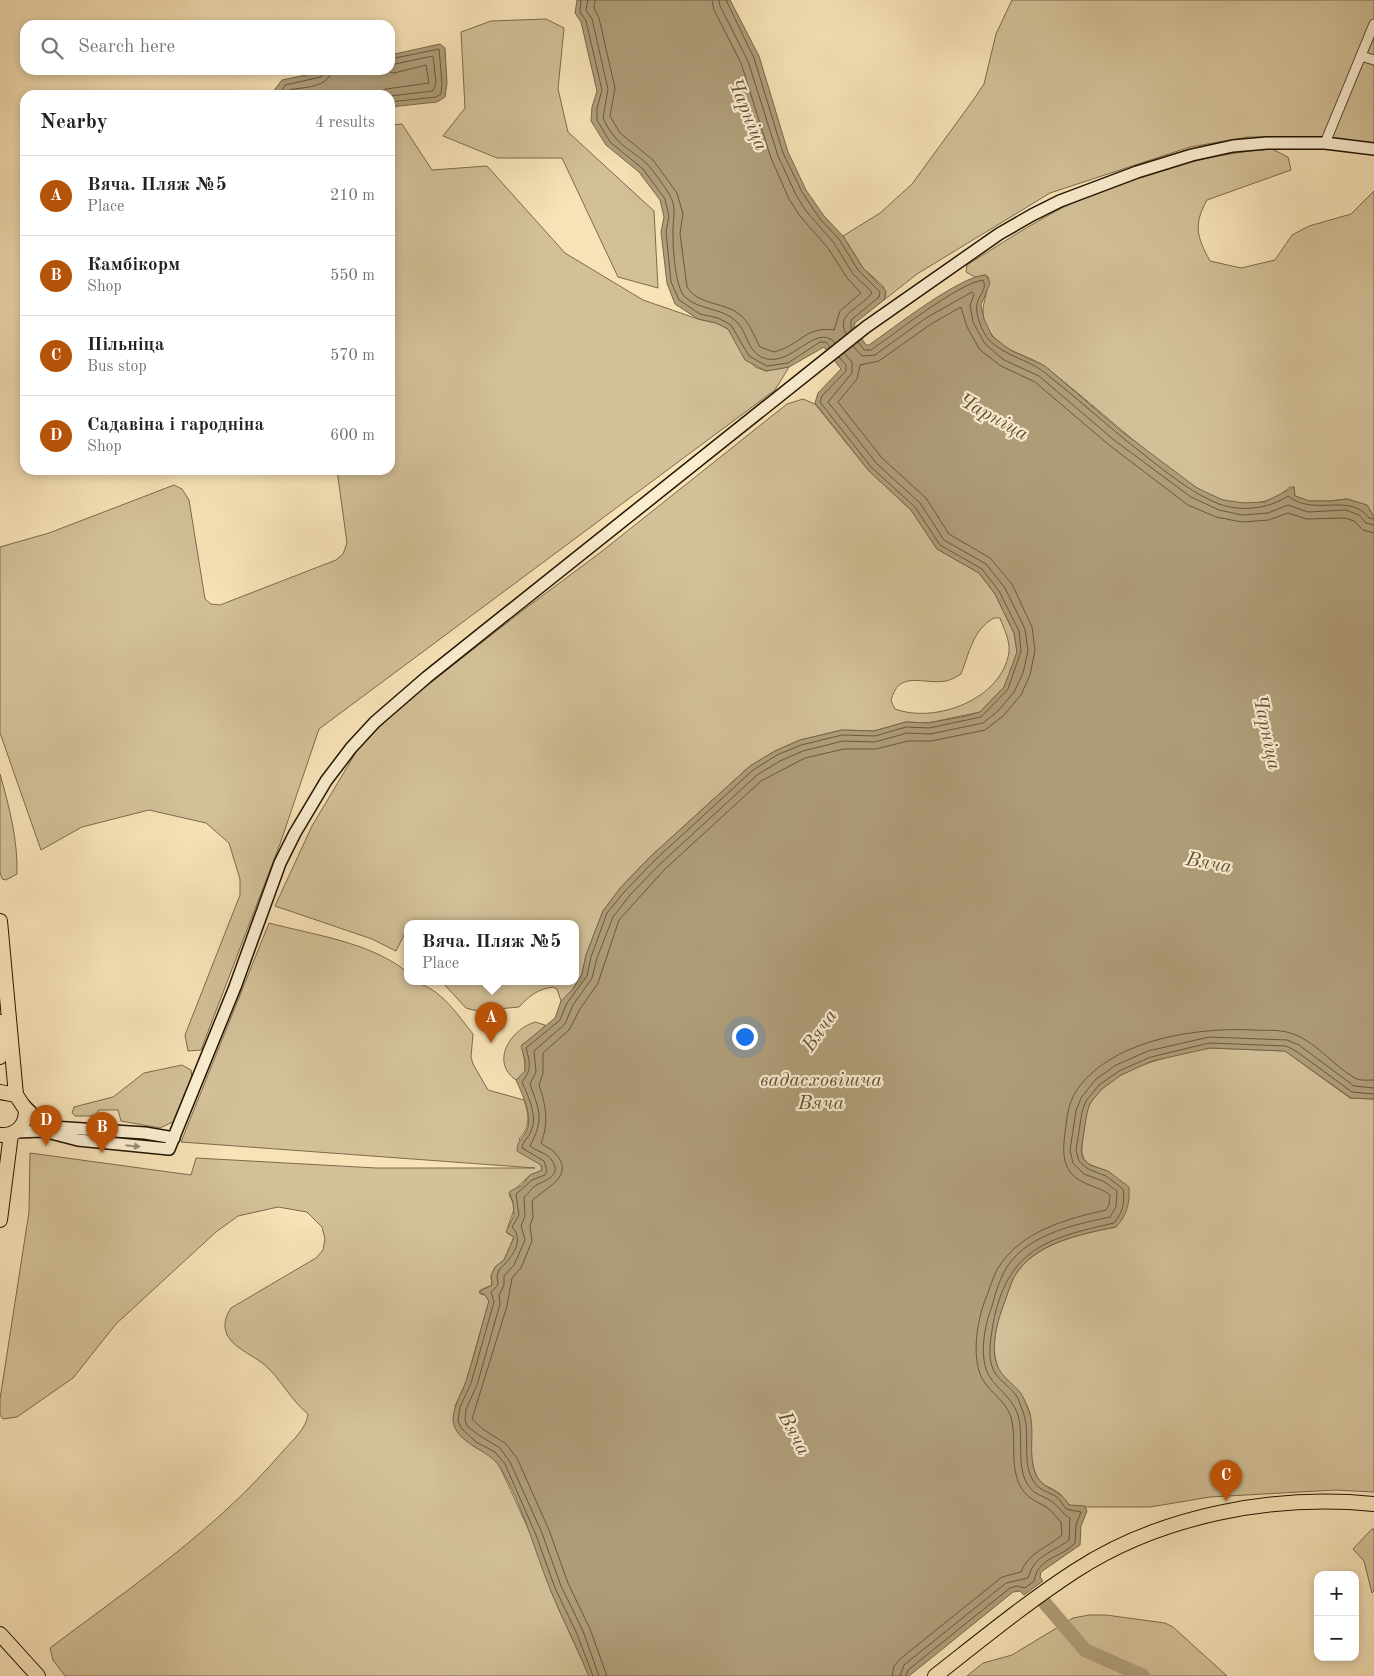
<!DOCTYPE html>
<meta charset="utf-8">
<style>
:root{--surface:#fff;--page:#f2f2f2;--text:#222;--muted:#767676;--line:#e0e0e0;--accent:#b45309}
body{margin:0;font-family:"Old Standard TT",serif;background:var(--page);color:var(--text)}
.controls{position:absolute;right:15px;bottom:15px;display:grid;overflow:hidden;border-radius:10px;box-shadow:0 2px 8px #0003}
.controls button{width:45px;height:45px;display:grid;place-items:center;padding:0;border:0;border-bottom:1px solid var(--line);background:var(--surface);color:var(--text);font:25px sans-serif}
.you{position:absolute;left:744px;top:1036px;width:18px;height:18px;margin:-12px;border:4px solid #fff;border-radius:50%;background:#1a73e8;box-shadow:0 0 0 8px #1a73e833}
.badge{display:grid;place-items:center;width:32px;height:32px;border-radius:50%;background:var(--accent);color:#fff;font-size:16px;font-weight:700}
.pin{position:absolute;translate:-50% -41px;filter:drop-shadow(0 1px 2px #0008)}
.pin::after{content:'';position:absolute;top:26px;width:18px;height:15px;background:inherit;clip-path:polygon(0 0,100% 0,50% 100%)}
.popup{position:absolute;left:404px;top:920px;width:175px;height:65px;box-sizing:border-box;display:grid;place-content:center;border-radius:10px;background:var(--surface);filter:drop-shadow(0 1px 4px #0005);font-size:16px;white-space:nowrap;color:var(--muted)}
.popup b{font-size:19px;color:var(--text)}
.popup::after{content:'';position:absolute;left:50%;top:100%;margin-left:-10px;border:10px solid transparent;border-top-color:var(--surface)}
.list{margin:0;padding:0;list-style:none}
h2{display:flex;justify-content:space-between;align-items:center;height:65px;margin:0;padding:0 20px;font-size:21px}
h2 small{font-size:16px;font-weight:400;color:var(--muted)}
.list li{display:grid;grid-template-columns:32px 1fr auto;gap:15px;align-items:center;box-sizing:border-box;height:80px;padding:0 20px;border-top:1px solid var(--line)}
.list b{display:block;font-size:19px;white-space:nowrap}
.list p{margin:0;font-size:16px;white-space:nowrap;color:var(--muted)}
.list em{font-size:16px;font-style:normal;color:var(--muted)}
.icon{flex:none;width:28px;height:28px;fill:none;stroke:currentColor;stroke-width:2;stroke-linecap:round;stroke-linejoin:round}
.map{position:relative;flex:none;width:1374px;height:1676px;overflow:hidden}
.search{position:absolute;background:var(--surface);box-shadow:0 2px 8px #0003;left:20px;top:20px;width:375px;height:55px;display:flex;align-items:center;gap:12px;box-sizing:border-box;padding:0 18px;border-radius:15px;color:var(--muted);font-size:19px}
.panel{position:absolute;background:var(--surface);box-shadow:0 2px 8px #0003;left:20px;top:90px;width:375px;height:385px;border-radius:15px}
.map>svg:first-child{display:block}
.green{fill:#d3c098;stroke:#7b6a4c;fill-rule:evenodd}
.water{fill:#af9d79;stroke:#776649}
.lines{fill:none;stroke-linecap:round;stroke-linejoin:round}
.shore{stroke:#69583d;stroke-width:1}
.river{stroke:#af9d79;stroke-width:14}
.street-casing{stroke:#58482e;stroke-width:11}
.secondary-casing{stroke:#231401;stroke-width:14}
.primary-casing{stroke:#231401;stroke-width:16}
.street{stroke:#faedd0;stroke-width:9}
.secondary{stroke:#faedd0;stroke-width:11}
.primary{stroke:#f7e3b7;stroke-width:14}
.oneway{fill:#998b73}
.labels{text-anchor:middle;stroke-width:4.5;stroke-linejoin:round;paint-order:stroke}
.water-label{font-size:20px;font-style:italic;fill:#625237;stroke:#faedd0}
</style>
<div class="map">
<svg width="1374" height="1676" viewBox="0 0 1374 1676">
<rect width="100%" height="100%" fill="#f7e3b7"/>
<filter id="stains"><feTurbulence type="fractalNoise" baseFrequency=".004" numOctaves="4"/><feColorMatrix values="0 0 0 0 .2 0 0 0 0 .09 0 0 0 0 .02 0 0 0 .5 -.17"/></filter>
<radialGradient id="worn" r=".72"><stop offset=".6" stop-color="#630" stop-opacity="0"/><stop offset="1" stop-color="#630" stop-opacity=".3"/></radialGradient>
<g class="green">
<polygon points="1012,0 1374,0 1374,154 1308,139 1288,137 1248,137 1190,147 1050,193 917,274 884,300 886,295 883,286 863,268 843,236 880,213 912,184 974,99 984,84 996,34"/>
<polygon points="546,19 564,28 558,89 568,132 654,211 658,288 618,277 562,158 497,158 443,136 465,108 461,32 491,21"/>
<polygon points="402,124 432,170 487,166 565,253 643,300 698,319 716,323 728,329 755,367 766,371 789,367 775,390 319,729 280,844 201,1050 188,1051 185,1035 240,895 240,879 229,843 206,823 149,810 82,827 41,850 0,733 0,547 49,533 174,485 182,489 189,500 205,599 211,604 220,605 336,560 343,554 347,543 337,470 390,470 390,125"/>
<path d="M1272,149l16,8 3,13 -84,30c-14,25 -10,37 3,61l31,7 34,-8 17,-25 17,-9 42,-12 23,-23v326l-7,-12 -20,-6 -17,2h-21l-14,-5 -1,-9h-4c-19,17 -43,20 -67,13 -25,-8 -45,-25 -65,-40 -38,-30 -73,-62 -111,-92 -17,-13 -42,-15 -55,-33 -17,-22 -5,-34 -3,-57l-3,-3 -11,2 -9,-5 1,-7c32,-20 62,-40 95,-57 59,-30 145,-55 210,-59z"/>
<path d="M803,399l12,5 54,67 42,39 26,39 42,24 16,21 19,39 3,19 -5,17 -8,18 -24,25 -52,11 -22,-1 -32,9 -32,-1 -42,10 -25,11 -25,15 -99,90 -30,31 -18,24 -17,44 -4,19 -9,15 -12,12 -4,-12 -4,-2c-15,2 -24,9 -34,20l-42,4 -11,-3 -24,-26h133v-58h-168v5l-11,22 -24,-12 -97,-33 37,-80 56,-94 154,-121 79,-59 186,-148zM994,618h6c4,11 10,22 9,34 -7,47 -73,72 -114,57l-4,-8c7,-32 32,-16 55,-20 5,-1 10,-4 15,-7 8,-20 12,-45 33,-56z"/>
<path d="M0,774c9,32 18,66 17,100l-11,6 -4,-1 -2,-7z"/>
<path d="M269,923c45,12 101,19 138,49v10c30,0 49,31 66,52l-2,23 2,7 15,26 36,10c5,15 7,27 -5,39l22,26 1,6 -12,4 -21,20c11,17 -1,21 -2,38l7,4 -10,23 -9,7 -4,9 1,9 -12,5v4l5,1 4,6 -23,81 -11,24 18,40 19,10 8,11 32,70 19,54 38,85h-524l-12,-16 -3,-12c81,-61 166,-118 233,-197 9,-10 24,-23 25,-37 -16,-13 -25,-31 -39,-45 -11,-12 -31,-18 -40,-31 -7,-10 -4,-21 2,-30l85,-50 7,-8 2,-11 -3,-12 -15,-15 -29,-5 -40,9 -22,16 -100,92 -43,54 -56,39 -14,2 -3,-4v-16l29,-187 1,-59 161,22 5,-17 180,10h159l-354,-26z"/>
<path d="M535,1022l10,3 -4,7 -18,12c-1,10 3,17 2,27l-9,9c-26,-18 -6,-50 19,-58z"/>
<path d="M1210,1048l75,3 65,47 24,1v393l-39,-2 -125,7 -60,10h-78c-6,-4 -8,-10 -13,-14 -6,-5 -14,-6 -19,-12 -14,-18 -6,-46 -10,-67 -6,-25 -28,-31 -33,-49 -6,-17 -1,-40 5,-56 4,-10 7,-22 12,-32 20,-34 67,-43 102,-50l-8,-56c-22,-7 -29,-8 -25,-34 2,-10 2,-24 7,-33 21,-37 82,-49 120,-56z"/>
<polygon points="182,1065 191,1070 192,1079 177,1120 160,1128 121,1121 118,1110 99,1110 95,1116 75,1116 72,1113 74,1107 113,1097 144,1073"/>
<polygon points="1372,1529 1374,1529 1374,1591 1372,1593 1364,1561 1353,1549"/>
<polygon points="1089,1615 1106,1615 1165,1623 1173,1627 1227,1676 967,1676 983,1663 1012,1655 1073,1618"/>
</g>
<g class="water">
<path d="M577,0h153l29,56 29,96 18,38 18,26 19,20 20,32 23,23 -2,9 -29,23 -1,4 12,18h3c23,-16 92,-70 117,-70l4,8 -9,22 3,14 8,17 18,14 35,16 76,65 76,57 26,12 21,3 21,-1 29,-15 1,9 14,5h21l17,-2 20,6 7,12v582l-23,-1 -66,-47 -75,-3 -58,13 -31,14 -19,14 -12,14 -3,10 -6,37 2,9 7,6 18,6 21,16c1,16 -2,28 -13,40 -35,7 -83,16 -102,50 -5,10 -8,22 -12,32 -6,17 -11,40 -5,56 4,11 15,18 22,26 5,5 7,14 10,20 7,20 -2,44 7,64 7,15 26,15 33,30l16,1 2,5 -6,15 -1,19 -39,27 -1,5 3,4 -19,14 -4,-4 -7,1 -104,84h-320c-12,-29 -27,-57 -39,-87 -16,-40 -27,-84 -50,-122 -11,-18 -45,-23 -47,-47 0,-14 9,-26 13,-39 9,-26 15,-54 23,-80l-4,-6 -6,-3 13,-7 -1,-9 4,-9 9,-7 10,-23 -8,-5 8,-17 -1,-13 -4,-10 13,-7 8,-10 12,-5 -1,-5 -24,-14c0,-11 6,-12 10,-21 6,-15 -5,-36 -11,-50l9,-9v-11l-4,-14 34,-28 6,-17 12,-12 9,-15 4,-19 17,-44 18,-24 30,-31 99,-90 25,-15 25,-11 42,-10 32,1 32,-9 22,1 38,-7 14,-4 24,-25 13,-35 -3,-19 -19,-39 -16,-21 -42,-24 -26,-39 -42,-39 -54,-68 3,-10 23,-24 -17,-22 -35,20 -23,4 -21,-11 -17,-31 -12,-6 -18,-4 -23,-15 -8,-21 -6,-51 3,-15 -4,-17 -21,-28 -33,-27 -15,-24 1,-14 5,-16 -16,-69 -6,-9z"/>
<polygon points="440,44 445,48 447,83 445,97 437,102 390,107 390,95 275,95 275,89 282,80 330,70 390,70 390,55"/>
</g>
<g class="lines">
<g class="shore">
<polyline points="581,0 580,12 586,21 602,90 597,108 597,120 610,142 643,169 665,199 669,216 666,232 671,282 679,300 700,314 718,318 731,325 749,356 767,366 788,363 820,342 826,342 830,347"/>
<path d="M588,0l-2,10 6,9 16,70 -5,29c3,6 7,14 12,19 8,11 22,17 32,27 4,4 19,24 22,30 9,14 3,26 4,41 0,14 2,52 12,62 15,14 36,10 51,24 11,10 11,29 25,36 29,14 55,-37 74,-14"/>
<path d="M595,0l-1,8 5,10 16,70 -5,28 10,17 33,27 24,33 6,21 -3,19 7,54c11,18 37,15 52,27 10,7 15,22 21,33l14,5c27,-7 31,-26 60,-22l6,-19 21,-18 -14,-15 -19,-30 -28,-32 -11,-17 -18,-41 -30,-95 -27,-53 -2,-10"/>
<path d="M719,0l1,6 28,55 30,95 18,39 10,16 28,32 19,31 19,18c-7,15 -38,20 -26,42"/>
<polyline points="726,0 754,58 783,153 802,192 820,219 839,239 858,270 880,292 879,297 851,320 851,331"/>
<polyline points="390,59 439,49 442,83 441,94 436,97 390,102"/>
<polyline points="390,65 433,56 436,82 433,91 390,96"/>
<polyline points="280,95 285,85 321,77 325,70"/>
<path d="M286,95l3,-5c14,-3 41,-2 42,-20"/>
<polyline points="376,95 386,89 429,83 426,65 394,73 381,70"/>
<path d="M858,342l6,8h7c25,-17 86,-66 112,-70 5,9 -5,16 -6,24 -2,10 5,28 12,36 16,16 38,19 55,32 37,29 71,61 108,89 22,17 42,33 67,43 23,8 49,5 69,-8 26,21 62,-4 81,22l5,1"/>
<polyline points="853,346 862,356 875,355 926,318 972,292 974,295 970,305 973,322 985,344 1004,360 1039,376 1114,440 1191,497 1219,510 1242,515 1268,513 1288,505 1308,512 1346,510 1359,515 1366,523 1374,525"/>
<path d="M593,1676l-16,-42 -22,-46 -19,-53 -31,-71 -10,-12 -19,-10 -14,-13 -4,-8 2,-14 11,-24 23,-81 -3,-10 7,-7 -1,-9 2,-6c11,-11 27,-28 13,-43l7,-12 -3,-21 16,-14 13,-5 2,-4 -3,-10 -22,-13c1,-8 7,-10 9,-17 7,-15 -3,-35 -9,-49 10,-13 8,-19 4,-34l34,-28 7,-17 20,-27 4,-19 16,-44 18,-22 30,-31 98,-90 24,-15 24,-10 41,-10 33,1 31,-9 23,1 52,-11 27,-28 13,-38 -2,-20 -20,-40 -17,-22 -42,-24 -25,-38 -43,-39 -52,-66 2,-6 24,-25v-6l-7,-8"/>
<path d="M599,1676l-16,-45 -22,-45 -19,-53 -32,-71 -10,-14 -20,-12 -13,-10 -2,-6 1,-11 11,-24 23,-81 -1,-9 5,-10v-9l10,-11 11,-25 -4,-14 4,-10 -1,-19c4,-3 7,-8 11,-11 9,-6 30,-10 15,-28 -5,-6 -15,-7 -20,-12 14,-27 10,-34 0,-62l6,-12 -2,-21 31,-27 8,-19 19,-27 5,-20 16,-41 17,-22 29,-30 98,-90 23,-14 23,-10 40,-10 32,1 32,-9 23,1 53,-11 15,-12 16,-19 9,-19 5,-22 -3,-22 -20,-41 -19,-24 -42,-24 -24,-37 -43,-39 -49,-62 24,-29v-11l-8,-9"/>
<path d="M607,1676l-17,-47 -22,-46 -19,-53 -32,-72 -12,-15 -21,-13 -12,-11 35,-113 5,-28 9,-10 11,-27 -2,-15 3,-9 -1,-16c12,-13 46,-25 22,-49 -3,-4 -9,-5 -13,-9 8,-20 5,-38 -2,-58l4,-12v-20l26,-23 11,-21 18,-26 21,-63 45,-50 97,-89 44,-23 39,-9h32l32,-8h23l54,-11 18,-14 18,-21 9,-20 5,-25 -3,-23 -20,-43 -22,-26 -41,-24 -23,-36 -44,-40 -44,-56 19,-23 3,-14 19,-4 52,-37 30,-17 6,20 13,23 21,16 34,16 74,63 79,60 28,12 26,5 27,-2 19,-7 19,6 38,-1 9,3 9,9 11,3"/>
<path d="M892,1676l2,-10 6,-7 102,-82 19,-5c8,-20 26,-24 41,-37l-1,-13c-5,-4 -7,-9 -12,-13 -6,-5 -14,-7 -20,-12 -23,-20 -11,-54 -18,-80 -6,-19 -27,-27 -32,-46 -6,-22 -2,-47 5,-68 5,-11 8,-25 14,-35 23,-37 68,-49 108,-58l3,-5 1,-10c-9,-7 -18,-8 -27,-13 -24,-11 -20,-35 -17,-56 1,-11 3,-23 9,-33 33,-53 121,-66 178,-63 11,1 26,-1 37,3 25,7 43,33 65,45 5,3 13,2 19,2"/>
<path d="M900,1676l4,-11 102,-82 22,-5c7,-24 23,-24 41,-38l1,-22c-8,-4 -10,-10 -16,-15 -6,-5 -14,-7 -20,-11 -21,-18 -9,-53 -16,-77 -7,-21 -26,-28 -32,-46 -6,-19 -1,-44 6,-63 3,-11 6,-22 11,-32 19,-39 70,-49 107,-57l6,-10 1,-16 -14,-10 -19,-7 -11,-11 -3,-13 6,-39 5,-13 14,-18 21,-15 32,-14 61,-14 78,3 12,5 55,41 20,2"/>
<path d="M906,1676l2,-6 102,-82 7,-2 8,2 9,-7c5,-25 26,-22 41,-38l1,-18 5,-13 -15,-3c-3,-4 -5,-8 -9,-12 -6,-4 -15,-6 -20,-11 -18,-20 -5,-52 -14,-74 -2,-5 -4,-13 -7,-17 -8,-10 -18,-15 -23,-26 -6,-13 -2,-31 0,-45 14,-75 54,-86 121,-101 9,-10 11,-22 9,-34l-17,-13 -18,-7 -9,-8 -3,-11 6,-38 4,-11 13,-16 20,-14 32,-14 58,-14 77,3 10,5 56,41 22,2"/>
</g>
<polyline class="river" points="1044,1602 1085,1650 1143,1676"/>
<defs>
<g id="street">
<polyline points="1361,56 1374,60"/>
<polyline points="1325,143 1374,24"/>
</g>
<g id="secondary">
<polyline points="24,1105 44,1125 52,1127 145,1133 174,1138"/>
<polyline points="16,1132 43,1131 78,1140 169,1149 235,987 280,863 295,833 326,781 351,748 375,722 427,677 866,327 999,234 1032,215 1060,201 1137,172 1192,155 1233,146 1267,143 1325,143 1374,149"/>
</g>
<g id="primary">
<polyline points="0,921 16,1095"/>
<polyline points="0,1057 1,1022"/>
<path d="M0,1092l16,3 10,15c0,16 -10,26 -26,25"/>
<polyline points="0,1220 11,1134"/>
<polyline points="0,1634 38,1676"/>
<path d="M935,1676c46,-36 91,-73 140,-105 86,-56 199,-77 299,-67"/>
</g>
</defs>
<use href="#street" class="street-casing"/>
<use href="#secondary" class="secondary-casing"/>
<use href="#primary" class="primary-casing"/>
<use href="#street" class="street"/>
<use href="#secondary" class="secondary"/>
<use href="#primary" class="primary"/>
</g>
<defs><path id="oneway-solid" d="M-6-.8H1V-3.2L6.5 0L1 3.2V.8H-6Z" transform="scale(1.25)"/></defs>
<use class="oneway" href="#oneway-solid" transform="translate(133 1146) rotate(6)"/>
<g class="labels">
<g class="water-label">
<text transform="translate(749 114) rotate(68)" y="7">Чарніца</text>
<text transform="translate(994 416) rotate(29)" y="7">Чарніца</text>
<text transform="translate(1268 732) rotate(78)" y="7">Чарніца</text>
<text transform="translate(1209 862) rotate(10)" y="7">Вяча</text>
<text transform="translate(819 1030) rotate(-55)" y="7">Вяча</text>
<text x="821" y="1086">вадасховішча<tspan x="821" dy="23">Вяча</tspan></text>
<text transform="translate(795 1433) rotate(62)" y="7">Вяча</text>
</g>
</g>
<rect width="100%" height="100%" filter="url(#stains)"/>
<rect width="100%" height="100%" fill="url(#worn)"/>
</svg>
<div class="controls">
<button>+</button>
<button>−</button>
</div>
<div class="you"></div>
<div class="pin badge" style="left:491px;top:1043px">A</div>
<div class="popup"><b>Вяча. Пляж №5</b>Place</div>
<div class="pin badge" style="left:102px;top:1153px">B</div>
<div class="pin badge" style="left:1226px;top:1501px">C</div>
<div class="pin badge" style="left:46px;top:1146px">D</div>
<div class="search"><svg class="icon" aria-label="search" viewBox="0 0 24 24"><circle cx="10" cy="10" r="6"/><path d="M15 15l6 6"/></svg>Search here</div>
<section class="panel">
<h2>Nearby<small>4 results</small></h2>
<ul class="list">
<li><span class="badge">A</span><div><b>Вяча. Пляж №5</b><p>Place</p></div><em>210 m</em></li>
<li><span class="badge">B</span><div><b>Камбікорм</b><p>Shop</p></div><em>550 m</em></li>
<li><span class="badge">C</span><div><b>Пільніца</b><p>Bus stop</p></div><em>570 m</em></li>
<li><span class="badge">D</span><div><b>Садавіна і гародніна</b><p>Shop</p></div><em>600 m</em></li>
</ul>
</section>
</div>
